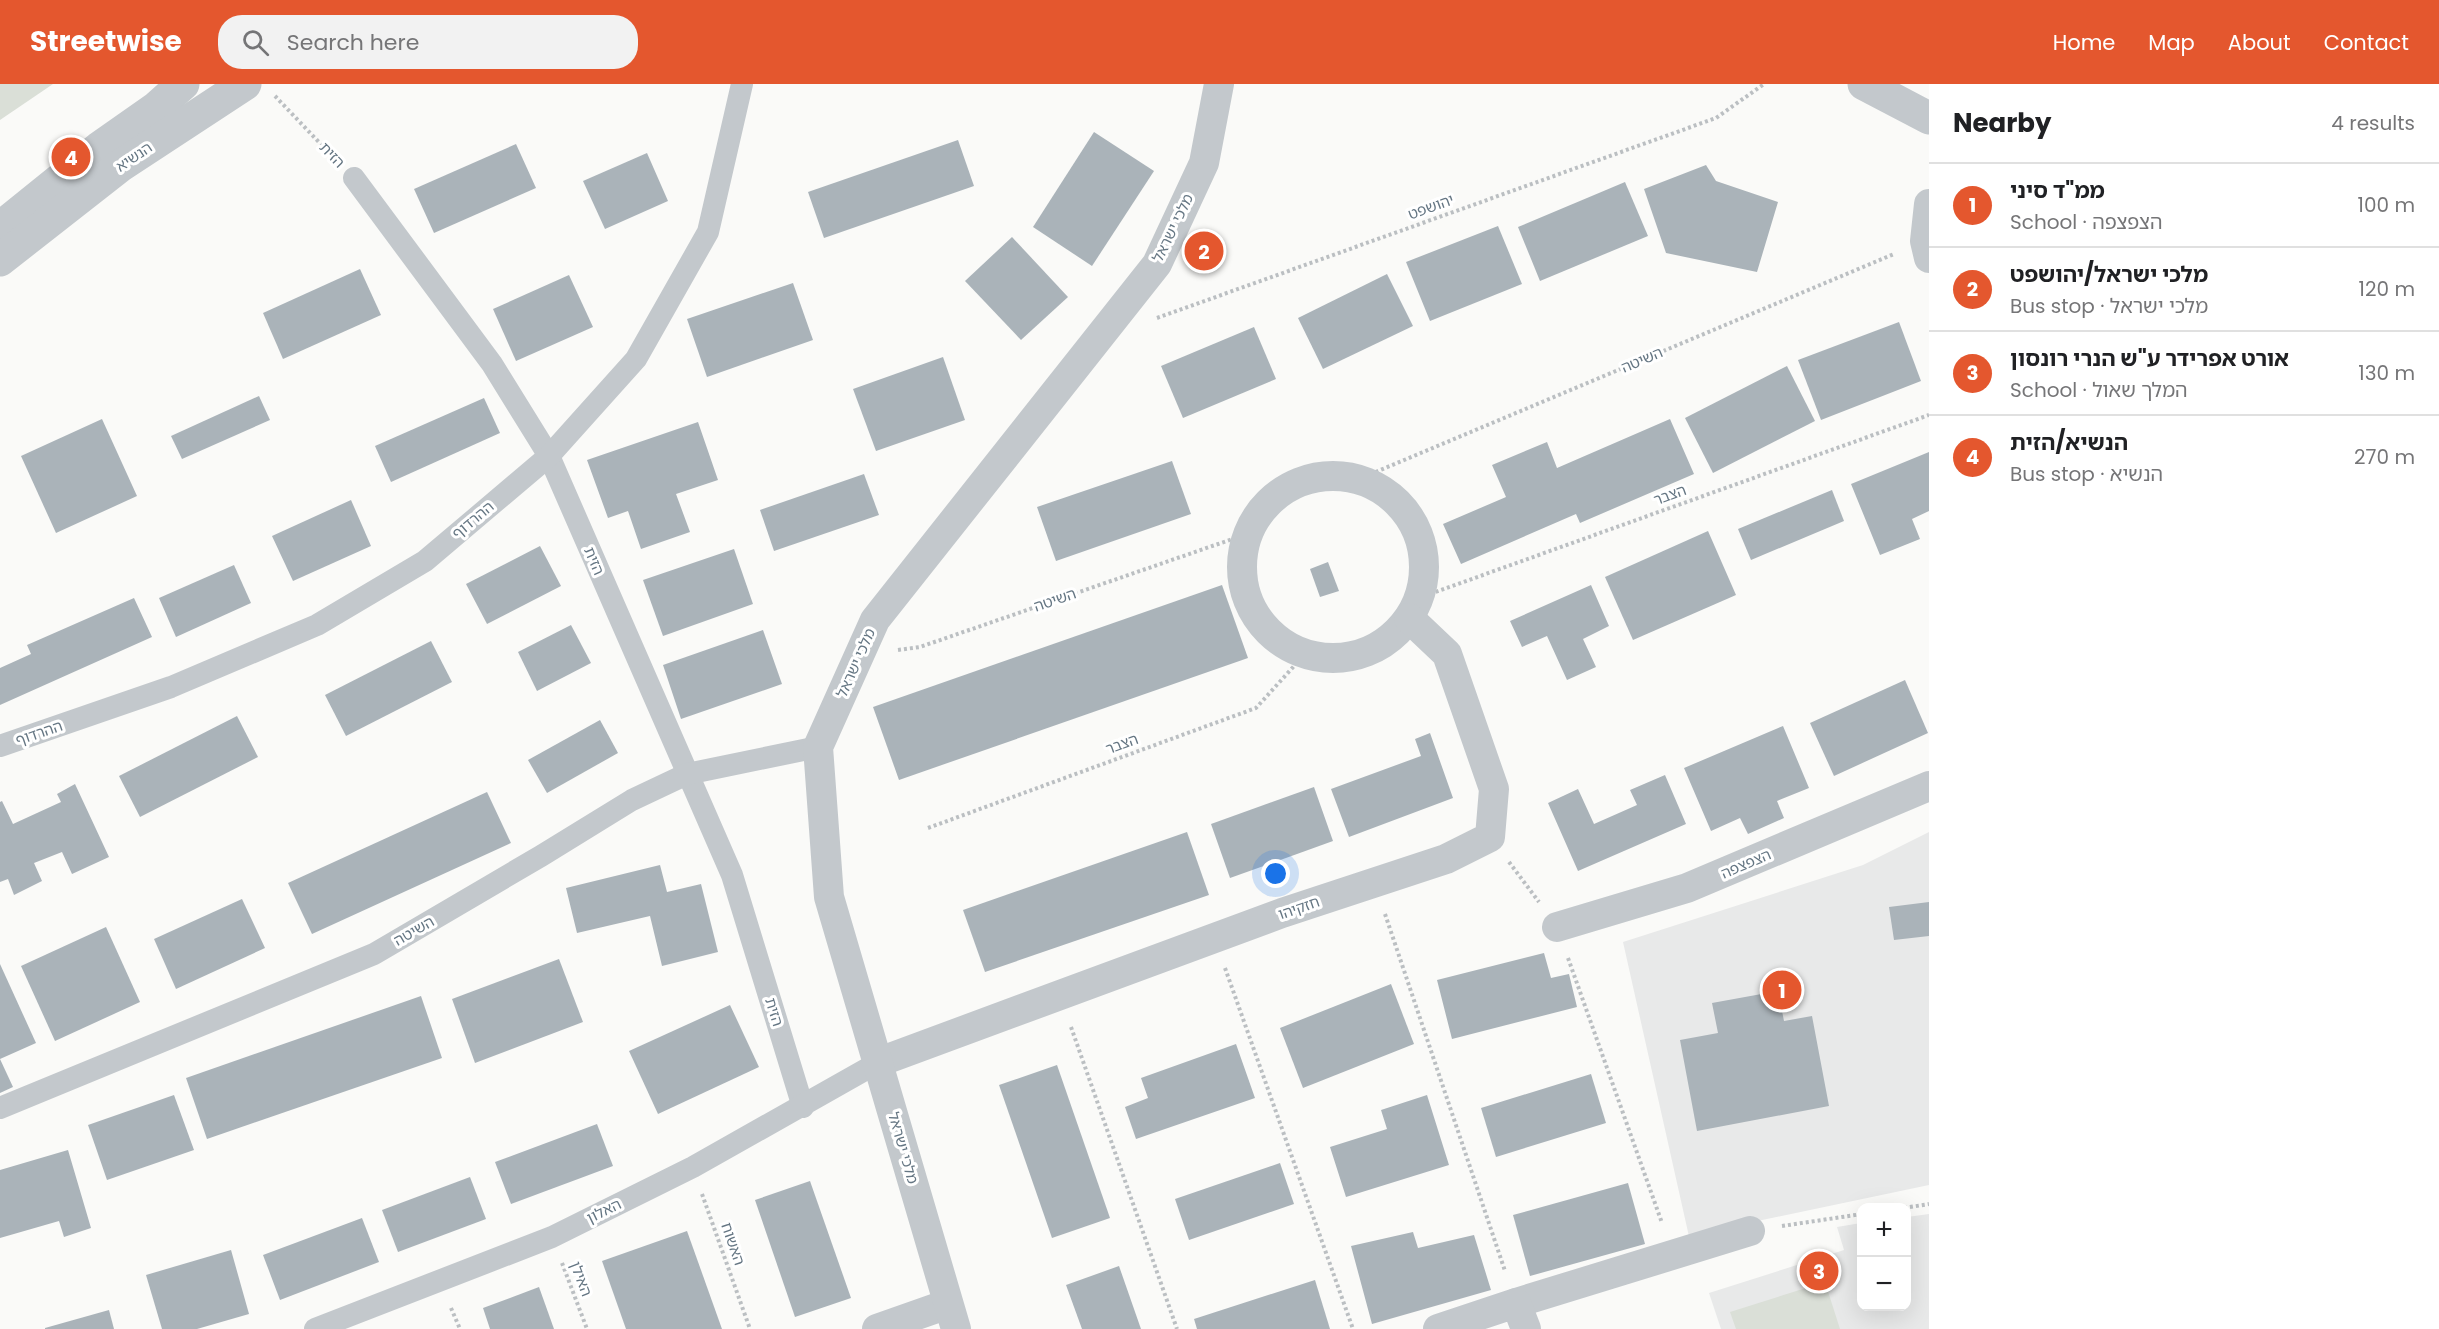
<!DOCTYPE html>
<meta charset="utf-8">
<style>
:root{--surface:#fff;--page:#f2f2f2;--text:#202124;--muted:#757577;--line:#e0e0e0;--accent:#e4572e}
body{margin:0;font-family:Poppins,"Noto Sans Hebrew",sans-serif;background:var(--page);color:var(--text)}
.controls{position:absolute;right:18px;bottom:18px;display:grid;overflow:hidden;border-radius:12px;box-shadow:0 6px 24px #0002}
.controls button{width:54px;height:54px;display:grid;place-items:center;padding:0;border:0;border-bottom:2px solid var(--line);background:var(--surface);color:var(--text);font:30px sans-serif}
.you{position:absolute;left:1276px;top:790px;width:21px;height:21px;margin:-15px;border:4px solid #fff;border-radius:50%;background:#1a73e8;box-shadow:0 0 0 9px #1a73e833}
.badge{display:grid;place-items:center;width:39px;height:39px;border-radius:50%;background:var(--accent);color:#fff;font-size:20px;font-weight:700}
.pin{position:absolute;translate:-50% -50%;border:3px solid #fff;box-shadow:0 2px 6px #0006}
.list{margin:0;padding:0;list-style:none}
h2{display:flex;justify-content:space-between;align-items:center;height:78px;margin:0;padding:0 24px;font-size:26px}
h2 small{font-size:20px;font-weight:400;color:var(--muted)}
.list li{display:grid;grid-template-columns:39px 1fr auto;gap:18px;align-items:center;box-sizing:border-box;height:84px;padding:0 24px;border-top:2px solid var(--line)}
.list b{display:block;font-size:22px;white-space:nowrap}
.list p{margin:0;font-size:20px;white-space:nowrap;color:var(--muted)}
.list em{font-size:20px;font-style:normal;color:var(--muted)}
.icon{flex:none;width:33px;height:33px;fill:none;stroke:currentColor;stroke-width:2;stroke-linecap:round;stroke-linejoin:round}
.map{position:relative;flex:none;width:1929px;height:1245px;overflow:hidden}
header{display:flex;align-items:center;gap:36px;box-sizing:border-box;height:84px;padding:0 30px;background:var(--accent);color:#fff}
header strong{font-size:28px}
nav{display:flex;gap:33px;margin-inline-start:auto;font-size:21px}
.search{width:420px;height:54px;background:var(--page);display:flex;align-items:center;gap:15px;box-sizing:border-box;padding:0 21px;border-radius:24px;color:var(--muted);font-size:22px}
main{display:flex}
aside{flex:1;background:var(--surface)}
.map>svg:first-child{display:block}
.built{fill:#e8e9e9}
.green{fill:#dadfd7}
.building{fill:#aab3b9}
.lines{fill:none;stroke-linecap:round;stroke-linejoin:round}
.path{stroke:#bbbfc2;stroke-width:4;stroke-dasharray:3 3;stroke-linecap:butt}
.pedestrian{stroke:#c3c8cc;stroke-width:22}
.minor{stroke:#c3c8cc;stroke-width:30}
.tertiary{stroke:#c3c8cc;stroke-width:33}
.labels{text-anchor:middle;stroke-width:6;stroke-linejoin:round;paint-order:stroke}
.street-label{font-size:15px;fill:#657683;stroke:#fff}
</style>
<header>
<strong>Streetwise</strong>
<div class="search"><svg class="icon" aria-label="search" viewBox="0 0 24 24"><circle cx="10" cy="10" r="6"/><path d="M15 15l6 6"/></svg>Search here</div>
<nav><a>Home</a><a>Map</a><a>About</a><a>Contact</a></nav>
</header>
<main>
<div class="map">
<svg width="1929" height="1245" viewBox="0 0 1929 1245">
<rect width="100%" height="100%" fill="#fafaf8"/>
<g class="built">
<polygon points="1929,748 1929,1101 1748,1139 1690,1157 1623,858 1863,781"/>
<polygon points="1929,1130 1929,1245 1721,1245 1709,1209 1844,1166 1837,1143 1861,1139 1862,1222 1906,1222 1907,1133"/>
</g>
<g class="green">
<polygon points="0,0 53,0 0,36"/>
<polygon points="1825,1198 1840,1245 1736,1245 1730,1228"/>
</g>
<g class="building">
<polygon points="1094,48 1154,87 1092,182 1033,143"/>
<polygon points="958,56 974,102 824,154 808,108"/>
<polygon points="516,60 536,104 434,149 414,105"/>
<polygon points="647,69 668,117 605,145 583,97"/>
<polygon points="1706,81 1716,97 1778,118 1757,188 1666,169 1644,105"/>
<polygon points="1625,98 1648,152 1540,197 1518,143"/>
<polygon points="1498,142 1522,200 1430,237 1406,178"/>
<polygon points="1012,153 1068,213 1021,256 965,197"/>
<polygon points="360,185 381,231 283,275 263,229"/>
<polygon points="1387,190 1413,242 1323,285 1298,234"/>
<polygon points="569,191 593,243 516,277 493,225"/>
<polygon points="793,199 813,256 707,293 687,235"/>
<polygon points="1899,238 1921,297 1821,336 1798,276"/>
<polygon points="1254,243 1276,295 1183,334 1161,282"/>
<polygon points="943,273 965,336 876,367 853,305"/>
<polygon points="1787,282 1815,337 1713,389 1685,334"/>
<polygon points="259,312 270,336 182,375 171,352"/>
<polygon points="484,314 500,349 391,398 375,362"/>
<polygon points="102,335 137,412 56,449 21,372"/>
<polygon points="1670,335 1694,390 1580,439 1576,430 1461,480 1443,440 1506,413 1492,381 1547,358 1557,384"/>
<polygon points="698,338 718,396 676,410 690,448 641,465 628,427 608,434 587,376"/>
<polygon points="1929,368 1929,427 1912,435 1920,455 1880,471 1851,400"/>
<polygon points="1172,377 1191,430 1056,477 1037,423"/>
<polygon points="864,390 879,431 774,467 760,426"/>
<polygon points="1832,406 1844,437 1751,476 1738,445"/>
<polygon points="351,416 371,462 293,497 272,452"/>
<polygon points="1708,447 1736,511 1633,556 1605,493"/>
<polygon points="540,462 561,502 487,540 466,500"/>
<polygon points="734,465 753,520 663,552 643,496"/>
<polygon points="1328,478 1339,507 1320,513 1310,485"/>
<polygon points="234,481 251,519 176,553 159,514"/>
<polygon points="1222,501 1248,574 899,696 873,623"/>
<polygon points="1591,501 1609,542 1583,555 1596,583 1567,596 1547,552 1522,563 1510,537"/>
<polygon points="134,514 152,553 0,621 0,584 31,570 27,561"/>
<polygon points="571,541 591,579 537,607 518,568"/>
<polygon points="763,546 782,600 681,635 663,581"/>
<polygon points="431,557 452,598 346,652 325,611"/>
<polygon points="1905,596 1928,649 1834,692 1810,639"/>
<polygon points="237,632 258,673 140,733 119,692"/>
<polygon points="600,636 618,669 547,709 528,676"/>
<polygon points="1783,642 1809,704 1777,717 1784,734 1748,750 1740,734 1711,747 1684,684"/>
<polygon points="1430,649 1453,714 1349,753 1331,705 1421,672 1415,655"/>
<polygon points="1665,691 1686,740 1578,787 1548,719 1578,705 1594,740 1637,721 1630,706"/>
<polygon points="75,700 109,773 72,790 62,768 34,779 42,797 14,811 8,795 0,798 0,718 2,717 13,740 61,718 57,710"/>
<polygon points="1314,703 1333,757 1230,794 1211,740"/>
<polygon points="487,708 511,759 312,850 288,799"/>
<polygon points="1187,748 1209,811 985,888 963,826"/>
<polygon points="660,781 667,808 701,800 718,868 662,882 650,832 577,849 566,804"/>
<polygon points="242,815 265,864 176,905 154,855"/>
<polygon points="1929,818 1929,852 1894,856 1889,823"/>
<polygon points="106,843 140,918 55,957 21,882"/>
<polygon points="1544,869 1551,894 1569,890 1577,923 1452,955 1437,896"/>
<polygon points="559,875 583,938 475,979 452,915"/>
<polygon points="0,880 36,959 0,975"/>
<polygon points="1391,900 1414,960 1303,1004 1280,944"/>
<polygon points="1778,907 1784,937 1812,932 1829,1022 1697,1047 1680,956 1718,949 1712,919"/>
<polygon points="421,912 442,974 207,1055 186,994"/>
<polygon points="730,921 759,983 658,1030 629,967"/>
<polygon points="1236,960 1255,1014 1136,1055 1125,1023 1148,1014 1141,994"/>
<polygon points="0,975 13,1003 0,1009"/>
<polygon points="1057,981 1110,1134 1052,1154 999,1001"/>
<polygon points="1591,990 1606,1039 1496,1073 1481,1024"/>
<polygon points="174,1011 194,1066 107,1096 88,1041"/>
<polygon points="1427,1011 1449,1081 1346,1113 1330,1063 1387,1045 1381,1026"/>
<polygon points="597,1040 613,1082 511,1120 495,1078"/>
<polygon points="68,1066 91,1144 64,1153 59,1137 0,1154 0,1086"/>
<polygon points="1280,1079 1294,1120 1189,1156 1175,1115"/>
<polygon points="470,1093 486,1135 398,1168 382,1126"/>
<polygon points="810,1097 851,1214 795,1233 755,1116"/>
<polygon points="1628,1099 1645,1160 1530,1192 1513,1131"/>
<polygon points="362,1134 379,1178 280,1216 263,1171"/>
<polygon points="687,1147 722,1245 626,1245 602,1177"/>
<polygon points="1413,1148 1418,1164 1474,1151 1491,1206 1372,1240 1351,1162"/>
<polygon points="231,1166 249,1230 197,1245 162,1245 146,1191"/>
<polygon points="1119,1182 1141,1245 1082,1245 1066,1201"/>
<polygon points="1315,1196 1330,1245 1197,1245 1194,1235"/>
<polygon points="539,1203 554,1245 490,1245 483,1224"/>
<polygon points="109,1226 114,1245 45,1245 45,1244"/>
</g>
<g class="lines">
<g class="path">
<polyline points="275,12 334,74"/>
<polyline points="1157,234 1716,34 1764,0"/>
<polyline points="1359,395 1894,170"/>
<polyline points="1430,510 1929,331"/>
<polyline points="898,566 920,563 1247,450"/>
<polyline points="928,744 1256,624 1305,570"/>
<polyline points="1509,778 1539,818"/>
<polyline points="1385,830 1505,1187"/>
<polyline points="1568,874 1662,1139"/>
<polyline points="1225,884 1353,1245"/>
<polyline points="1071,943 1177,1245"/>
<polyline points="702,1110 750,1245"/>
<polyline points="1904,1124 1929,1120"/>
<polyline points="1782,1142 1862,1130"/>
<polyline points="562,1179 587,1245"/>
<polyline points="451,1224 460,1245"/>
</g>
<g class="pedestrian">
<polyline points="354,94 492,280 549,372 732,791 803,1023"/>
<polyline points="0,662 171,603 317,541 425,477 549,372 636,275 708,148 742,0"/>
<polyline points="0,1024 374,870 541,772 632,716 687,690 818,663"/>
<polyline points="315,1245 552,1153 693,1083 879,978"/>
</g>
<g class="minor">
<polyline points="1929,120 1925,157 1929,174"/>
<circle cx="1333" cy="483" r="91"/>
<polyline points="1557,843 1687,804 1929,702"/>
<polyline points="879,978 1282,829 1446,775 1490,753 1494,705 1447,570 1409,534"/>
<polyline points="1516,1219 1750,1147"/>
<polyline points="877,1245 948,1220"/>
<polyline points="956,1245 829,813 818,663 875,536 1157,180 1204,79 1219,0"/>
<polyline points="1438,1245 1516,1219 1526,1245"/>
</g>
<g class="tertiary">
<polyline points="1864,0 1929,34"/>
<polyline points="0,144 99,64 156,24 183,0"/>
<polyline points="0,176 120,82 245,0"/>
</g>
</g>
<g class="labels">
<g class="street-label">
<text transform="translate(332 71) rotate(46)" y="5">הזית</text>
<text transform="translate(134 73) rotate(-34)" y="5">הנשיא</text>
<text transform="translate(1431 123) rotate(-20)" y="5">יהושפט</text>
<text transform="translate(1173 144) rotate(-64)" y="5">מלכי ישראל</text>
<text transform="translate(1642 276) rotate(-23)" y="5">השיטה</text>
<text transform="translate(1670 411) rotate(-20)" y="5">הצבר</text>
<text transform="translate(473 436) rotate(-40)" y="5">ההרדוף</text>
<text transform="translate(594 477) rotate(67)" y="5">הזית</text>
<text transform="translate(1055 516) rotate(-19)" y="5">השיטה</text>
<text transform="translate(856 579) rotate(-66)" y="5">מלכי ישראל</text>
<text transform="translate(39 649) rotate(-19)" y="5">ההרדוף</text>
<text transform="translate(1122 660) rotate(-20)" y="5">הצבר</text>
<text transform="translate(1746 780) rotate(-23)" y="5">הצפצפה</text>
<text transform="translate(1299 824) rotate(-19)" y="5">חזקיהו</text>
<text transform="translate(414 847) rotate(-30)" y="5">השיטה</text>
<text transform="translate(774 928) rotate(73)" y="5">הזית</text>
<text transform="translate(903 1064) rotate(74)" y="5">מלכי ישראל</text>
<text transform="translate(604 1127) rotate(-26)" y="5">האלון</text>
<text transform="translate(733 1160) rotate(71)" y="5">האשוח</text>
<text transform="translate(581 1195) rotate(69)" y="5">האילן</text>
</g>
</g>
</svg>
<div class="controls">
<button>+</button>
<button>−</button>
</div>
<div class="you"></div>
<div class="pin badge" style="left:1782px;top:906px">1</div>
<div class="pin badge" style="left:1204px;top:167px">2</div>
<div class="pin badge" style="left:1819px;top:1187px">3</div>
<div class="pin badge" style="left:71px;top:73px">4</div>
</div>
<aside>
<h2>Nearby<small>4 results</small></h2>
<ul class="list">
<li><span class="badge">1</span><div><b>ממ&quot;ד סיני</b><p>School · הצפצפה</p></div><em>100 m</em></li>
<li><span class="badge">2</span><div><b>מלכי ישראל/יהושפט</b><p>Bus stop · מלכי ישראל</p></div><em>120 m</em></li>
<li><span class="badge">3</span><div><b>אורט אפרידר ע&quot;ש הנרי רונסון</b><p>School · המלך שאול</p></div><em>130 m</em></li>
<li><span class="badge">4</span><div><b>הנשיא/הזית</b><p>Bus stop · הנשיא</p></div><em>270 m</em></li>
</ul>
</aside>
</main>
